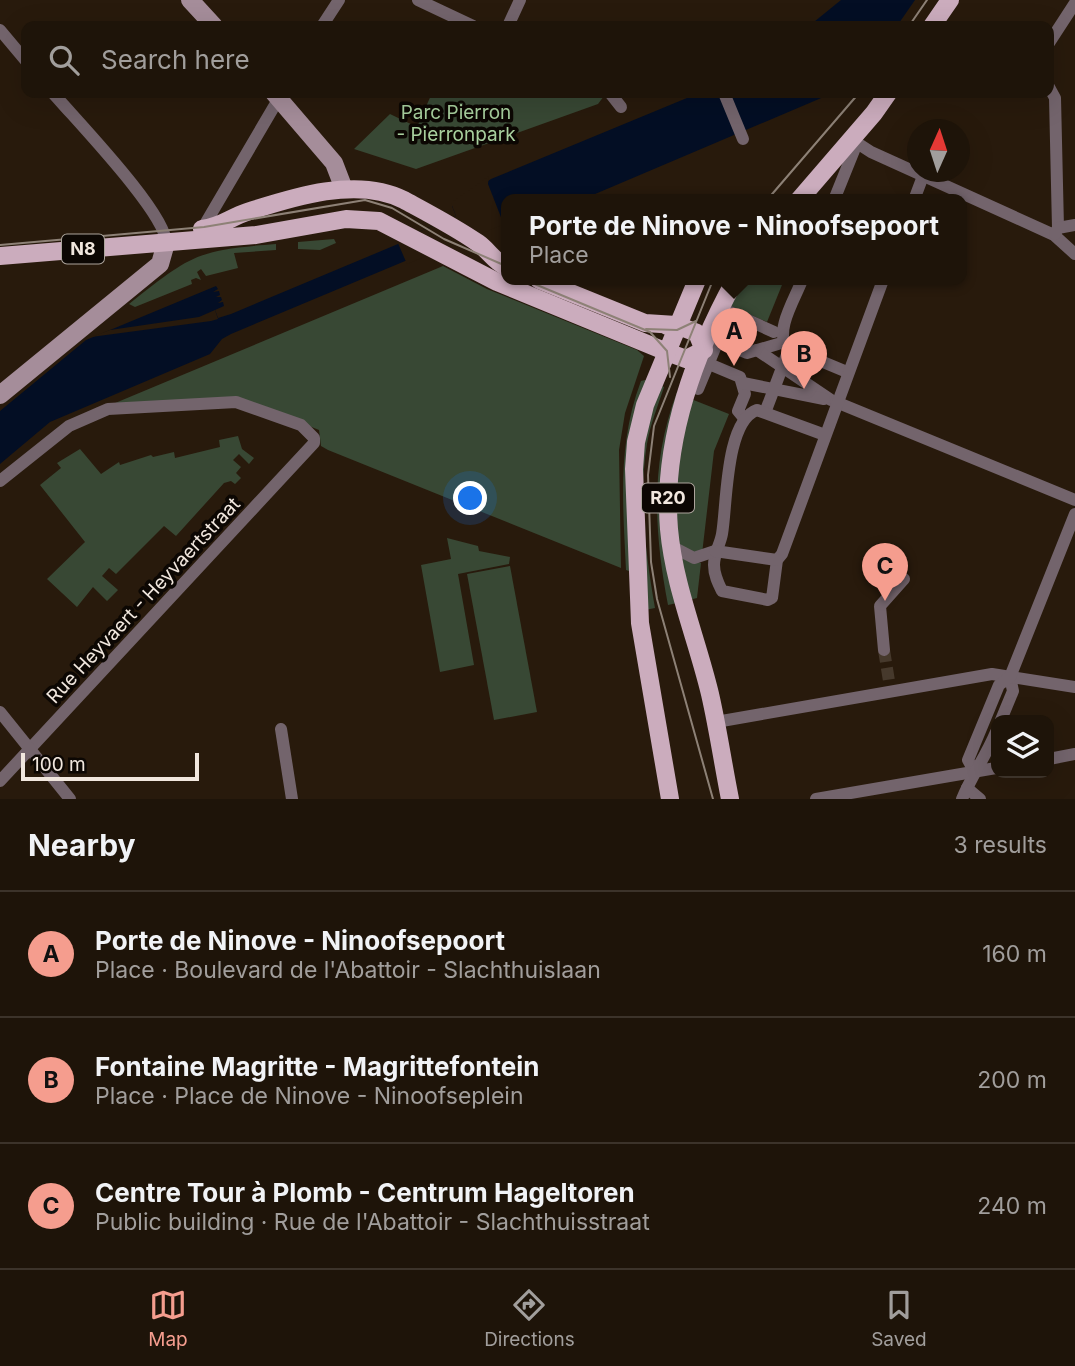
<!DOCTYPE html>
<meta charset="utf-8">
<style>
:root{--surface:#1e1409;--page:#261d12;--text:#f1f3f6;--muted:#a19e9c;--line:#3c332a;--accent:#f59d8e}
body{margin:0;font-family:Inter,sans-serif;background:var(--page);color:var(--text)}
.controls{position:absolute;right:21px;bottom:21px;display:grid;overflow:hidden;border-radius:14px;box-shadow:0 7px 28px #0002}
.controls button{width:63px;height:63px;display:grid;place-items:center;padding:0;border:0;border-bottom:2px solid var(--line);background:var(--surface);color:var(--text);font:35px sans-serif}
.compass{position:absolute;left:907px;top:119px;width:63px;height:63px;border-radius:50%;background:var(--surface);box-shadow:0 7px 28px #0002;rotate:3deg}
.scale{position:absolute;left:21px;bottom:18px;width:178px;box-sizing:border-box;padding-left:7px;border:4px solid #f1e7de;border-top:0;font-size:19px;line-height:24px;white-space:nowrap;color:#f1e7de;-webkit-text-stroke:5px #0c0703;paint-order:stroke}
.you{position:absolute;left:471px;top:499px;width:24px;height:24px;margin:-18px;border:5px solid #fff;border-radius:50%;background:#1a73e8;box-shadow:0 0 0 10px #1a73e833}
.badge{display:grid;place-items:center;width:46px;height:46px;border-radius:50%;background:var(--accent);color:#111;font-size:23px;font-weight:700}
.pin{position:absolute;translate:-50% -58px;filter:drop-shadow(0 2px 4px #0008)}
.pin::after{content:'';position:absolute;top:37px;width:24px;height:21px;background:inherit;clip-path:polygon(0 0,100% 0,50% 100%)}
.popup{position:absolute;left:501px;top:194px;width:466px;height:91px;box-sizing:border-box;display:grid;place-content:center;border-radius:14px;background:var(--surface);filter:drop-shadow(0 2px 5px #0005);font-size:23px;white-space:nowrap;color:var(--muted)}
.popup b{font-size:26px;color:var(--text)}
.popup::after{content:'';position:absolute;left:50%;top:100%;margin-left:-14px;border:14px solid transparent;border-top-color:var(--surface)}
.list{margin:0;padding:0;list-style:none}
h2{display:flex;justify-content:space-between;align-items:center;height:91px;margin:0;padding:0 28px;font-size:30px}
h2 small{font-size:23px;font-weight:400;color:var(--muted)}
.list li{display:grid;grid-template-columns:46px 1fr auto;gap:21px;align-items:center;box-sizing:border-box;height:126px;padding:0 28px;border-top:2px solid var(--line)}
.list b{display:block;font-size:26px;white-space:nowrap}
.list p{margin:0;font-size:23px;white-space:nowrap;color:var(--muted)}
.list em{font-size:23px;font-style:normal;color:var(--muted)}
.icon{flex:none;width:38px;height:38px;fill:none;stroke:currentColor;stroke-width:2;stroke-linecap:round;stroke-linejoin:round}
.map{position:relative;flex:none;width:1075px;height:799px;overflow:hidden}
.search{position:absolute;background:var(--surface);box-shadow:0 7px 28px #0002;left:21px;right:21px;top:21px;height:77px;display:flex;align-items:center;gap:18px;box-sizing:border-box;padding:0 24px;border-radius:14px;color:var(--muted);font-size:26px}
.sheet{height:469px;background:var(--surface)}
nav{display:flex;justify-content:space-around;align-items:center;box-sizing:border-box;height:98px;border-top:2px solid var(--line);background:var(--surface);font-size:19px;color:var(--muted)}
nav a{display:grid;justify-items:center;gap:4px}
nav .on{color:var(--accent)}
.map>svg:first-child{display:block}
.green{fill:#384834}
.water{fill:#030e24}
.pier{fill:#281a0c}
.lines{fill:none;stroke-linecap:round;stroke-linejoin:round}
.street-tunnel{stroke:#46392c;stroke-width:12;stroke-dasharray:12 6;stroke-linecap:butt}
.street{stroke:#73646c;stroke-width:12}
.secondary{stroke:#a58d9a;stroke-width:18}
.primary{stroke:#cbacbd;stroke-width:18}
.tram{stroke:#8d8176;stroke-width:2}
.labels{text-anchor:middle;stroke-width:7;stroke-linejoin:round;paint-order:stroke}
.shield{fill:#0c0703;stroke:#aca49c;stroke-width:2}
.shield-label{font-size:18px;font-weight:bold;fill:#f1e7de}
.park-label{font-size:19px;fill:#a8d09e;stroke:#0c0703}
.street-label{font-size:19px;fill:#f1e7de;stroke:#0c0703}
</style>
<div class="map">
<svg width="1075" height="799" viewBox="0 0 1075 799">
<rect width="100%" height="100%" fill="#281a0c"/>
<g class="green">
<polygon points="432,93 596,93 604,96 598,104 416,169 354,149 390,114 417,127"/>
<polygon points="334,239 336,243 320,250 298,249 298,242"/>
<path d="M276,244v6l-42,3 4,15 -32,8 -5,-7 -4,3 4,8 -5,-2 -5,2 1,4 -57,23 -6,-3c62,-49 67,-54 147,-60z"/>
<polygon points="443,266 487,289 637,350 644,356 625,413 619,450 621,568 328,450 321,446 319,430 245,400 108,406"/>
<polygon points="742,280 784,280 767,322 729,305"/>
<path d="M645,380h3l-16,192 -6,-2c-3,-65 -9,-126 15,-189z"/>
<path d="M659,385l5,2c-6,19 -14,38 -17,57 -9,53 -1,112 8,164l-10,2 -3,-164z"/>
<path d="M677,392l4,1 -7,21 3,189 -9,2c-14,-74 -18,-142 9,-213z"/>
<path d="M691,399l38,15 -15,37 -12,103c-9,0 -19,-5 -24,-12l-3,-61z"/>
<polygon points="238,436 242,449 254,458 249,464 239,454 233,460 241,467 236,473 241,478 235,484 231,481 224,483 176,536 164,526 116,574 109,568 102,576 118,590 107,601 93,587 77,607 47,579 85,542 40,485 61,468 57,463 80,449 101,474 119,462 120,465 151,455 153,457 174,452 175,458 220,447 219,440"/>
<polygon points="447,538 478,546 479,551 510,557 509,564 458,574 474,665 440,672 421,565 451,559"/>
<polygon points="679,557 701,563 697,598 689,600"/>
<polygon points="510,566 537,712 494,720 467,574"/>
</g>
<g class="water">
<polygon points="841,0 915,0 897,26 809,26"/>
<polygon points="699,93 833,93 581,200 506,200 506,227 503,220 231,334 222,339 210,354 50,422 0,464 0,411 86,340 216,286 218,289 213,292 219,291 220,295 216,297 221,297 222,300 218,303 223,302 224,306 215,310 218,318 231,314 398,244 402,239 456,216 452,206 491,179"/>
</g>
<g class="pier">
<polygon points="489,176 488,184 506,230 502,225 407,264 397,241 456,216 451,203"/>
<polygon points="215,310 218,319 211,321 91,337 110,330 199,317"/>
</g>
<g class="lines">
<polyline class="street-tunnel" points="884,650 889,681"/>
<g class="street">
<polyline points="418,0 473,26"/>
<polyline points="322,26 339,0"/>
<polyline points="508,26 520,0"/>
<polyline points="0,30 26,61"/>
<polyline points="1049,43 1075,3"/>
<polyline points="1049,87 1055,98 1058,228"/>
<path d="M53,93c22,26 114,121 113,150"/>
<polyline points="610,93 621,107"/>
<polyline points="724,93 743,139"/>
<polyline points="851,139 871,152 1054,235 1075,254"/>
<polyline points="834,200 857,143"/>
<polyline points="914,200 923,176"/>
<polyline points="201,231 282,93"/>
<polyline points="1055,234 1058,228 1075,225"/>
<path d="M802,280c-6,17 -28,51 -15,67l60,25"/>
<polyline points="718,341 747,353 778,344"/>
<polyline points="757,350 831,400"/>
<polyline points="709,364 740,377 745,394 738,411 743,417"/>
<polyline points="743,383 824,399"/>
<polyline points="698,389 730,312 774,332"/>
<polyline points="836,402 1075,500"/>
<polyline points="766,410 788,352"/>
<path d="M825,435l-68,-25c-32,11 -30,96 -35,124 -2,11 -8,19 -8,31 0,10 4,18 8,26l46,9 4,-2 5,-38 5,-6 101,-274"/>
<polyline points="0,481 69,426 108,409 236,402 301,425 314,438 314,443 0,781"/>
<polyline points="671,546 694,558 715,551"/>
<polyline points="715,551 777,560"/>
<polyline points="884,650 880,606 904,579"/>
<polyline points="0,712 70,799"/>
<polyline points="1001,720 1013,691 1010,677"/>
<polyline points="716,722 992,674 1075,687"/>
<polyline points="281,729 292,799"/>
<polyline points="1049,759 1075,754"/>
<polyline points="974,771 968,760 999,685 1010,677 1075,514"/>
<polyline points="967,788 980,799"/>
<polyline points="816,799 996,768"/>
<path d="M962,799c10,-24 24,-43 34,-67"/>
</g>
<g class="secondary">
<polyline points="190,0 214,26"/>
<polyline points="274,93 334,163 344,189"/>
<polyline points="0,395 160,264 166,243"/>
</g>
<g class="primary">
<polyline points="932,26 950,0"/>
<polyline points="799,200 874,113 888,93"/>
<path d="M202,229c21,-3 27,-11 45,-17 46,-15 111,-36 157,-12 24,13 51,27 74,43 10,7 17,19 28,24"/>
<polyline points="0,256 256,235 346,219 379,221 497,282 667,352 686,359 704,350 697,333 679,326 667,326"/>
<polyline points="539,280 645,323 676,325"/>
<polyline points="670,799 640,623 634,469 636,442 645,405 697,280"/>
<path d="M730,799c-7,-35 -12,-70 -20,-105 -13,-55 -36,-108 -41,-165 -7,-86 25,-174 66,-249"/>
</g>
<g class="tram">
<polyline points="909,26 927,0"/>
<polyline points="767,200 859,93"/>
<polyline points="0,245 204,227 365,200 392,208 444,239 506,266"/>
<polyline points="525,280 650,332 667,351 670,377"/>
<polyline points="713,280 654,426 648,475 651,562 657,599 713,799"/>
<polyline points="646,329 677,330 696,321"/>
</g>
</g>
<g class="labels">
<g class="shield">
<rect x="62" y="234.5" width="42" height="29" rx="5"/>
<rect x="642" y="483.5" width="52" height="29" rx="5"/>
</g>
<g class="shield-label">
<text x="83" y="255">N8</text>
<text x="668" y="504">R20</text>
</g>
<g class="park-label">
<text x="456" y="119">Parc Pierron<tspan x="456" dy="22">- Pierronpark</tspan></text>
</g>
<g class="street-label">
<text transform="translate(143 600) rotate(-47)" y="7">Rue Heyvaert - Heyvaertstraat</text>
</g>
</g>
</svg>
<div class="controls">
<button><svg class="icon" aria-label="layers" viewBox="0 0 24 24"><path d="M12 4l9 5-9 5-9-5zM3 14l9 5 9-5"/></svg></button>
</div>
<svg class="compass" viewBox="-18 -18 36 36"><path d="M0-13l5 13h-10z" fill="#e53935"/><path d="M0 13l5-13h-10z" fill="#a19e9c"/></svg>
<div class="scale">100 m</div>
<div class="you"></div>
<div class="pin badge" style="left:734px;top:366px">A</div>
<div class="popup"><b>Porte de Ninove - Ninoofsepoort</b>Place</div>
<div class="pin badge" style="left:804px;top:389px">B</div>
<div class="pin badge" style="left:885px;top:601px">C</div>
<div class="search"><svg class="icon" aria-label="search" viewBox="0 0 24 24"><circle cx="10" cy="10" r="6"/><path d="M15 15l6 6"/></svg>Search here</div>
</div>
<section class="sheet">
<h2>Nearby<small>3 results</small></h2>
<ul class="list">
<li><span class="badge">A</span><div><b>Porte de Ninove - Ninoofsepoort</b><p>Place · Boulevard de l'Abattoir - Slachthuislaan</p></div><em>160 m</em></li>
<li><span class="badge">B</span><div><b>Fontaine Magritte - Magrittefontein</b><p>Place · Place de Ninove - Ninoofseplein</p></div><em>200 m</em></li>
<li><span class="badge">C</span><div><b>Centre Tour à Plomb - Centrum Hageltoren</b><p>Public building · Rue de l'Abattoir - Slachthuisstraat</p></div><em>240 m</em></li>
</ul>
</section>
<nav>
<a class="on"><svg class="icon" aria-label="map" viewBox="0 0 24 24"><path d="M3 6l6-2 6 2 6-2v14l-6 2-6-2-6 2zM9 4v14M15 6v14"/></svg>Map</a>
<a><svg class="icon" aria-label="directions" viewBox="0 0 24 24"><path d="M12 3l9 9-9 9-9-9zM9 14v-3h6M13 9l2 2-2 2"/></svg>Directions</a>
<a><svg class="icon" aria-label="saved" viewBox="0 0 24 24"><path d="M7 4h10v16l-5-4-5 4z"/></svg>Saved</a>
</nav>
